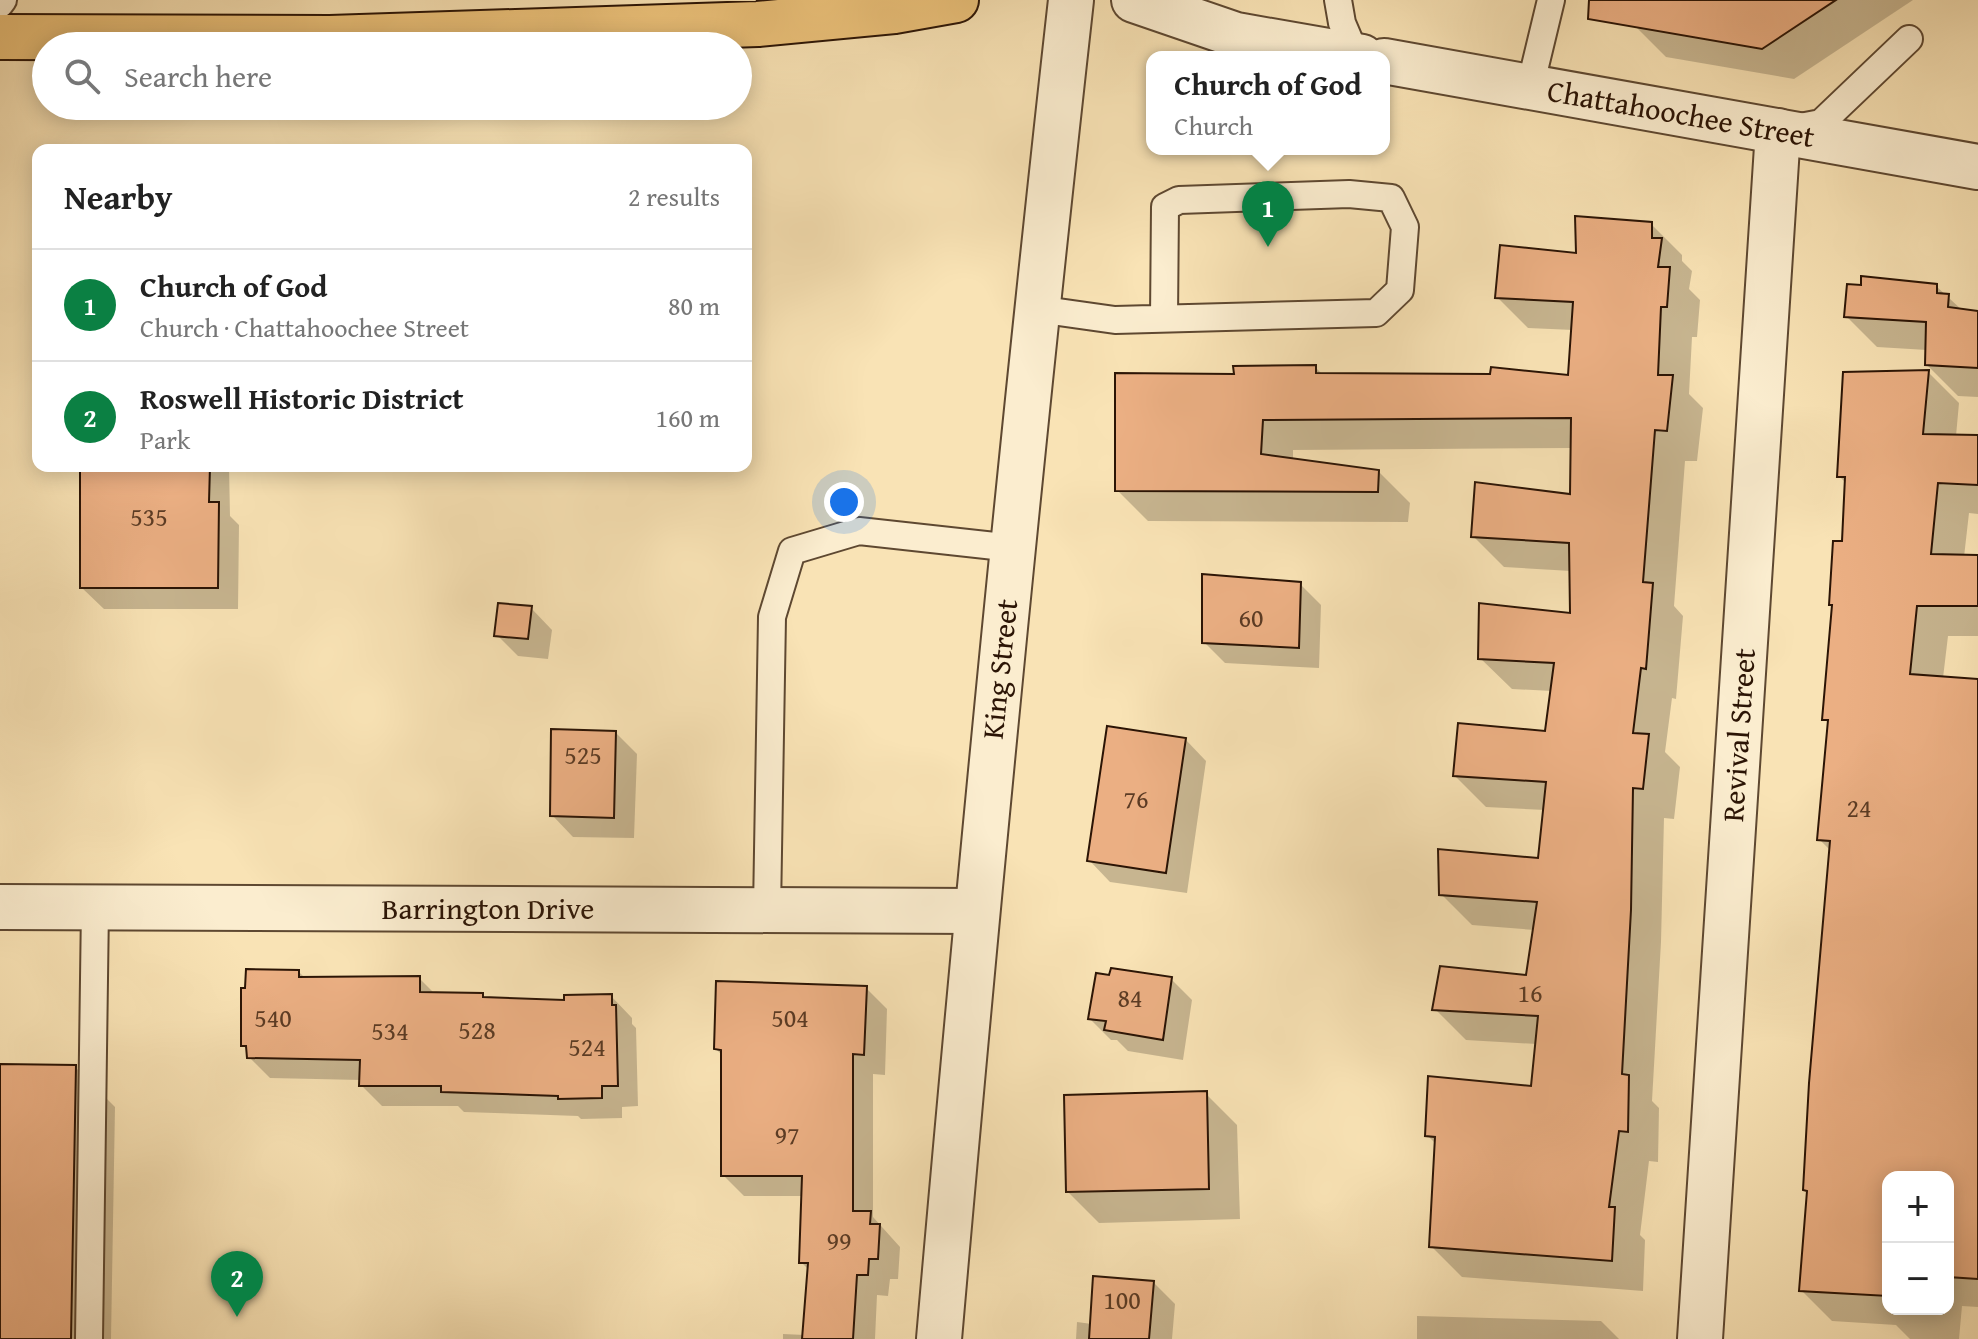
<!DOCTYPE html>
<meta charset="utf-8">
<style>
:root{--surface:#fff;--page:#f2f2f2;--text:#222;--muted:#767676;--line:#e0e0e0;--accent:#0b8043}
body{margin:0;font-family:"Gentium Book Plus",serif;background:var(--page);color:var(--text)}
.controls{position:absolute;right:24px;bottom:24px;display:grid;overflow:hidden;border-radius:16px;box-shadow:0 4px 20px #0003}
.controls button{width:72px;height:72px;display:grid;place-items:center;padding:0;border:0;border-bottom:2px solid var(--line);background:var(--surface);color:var(--text);font:40px sans-serif}
.you{position:absolute;left:844px;top:502px;width:28px;height:28px;margin:-20px;border:6px solid #fff;border-radius:50%;background:#1a73e8;box-shadow:0 0 0 12px #1a73e833}
.badge{display:grid;place-items:center;width:52px;height:52px;border-radius:50%;background:var(--accent);color:#fff;font-size:26px;font-weight:700}
.pin{position:absolute;translate:-50% -66px;filter:drop-shadow(0 2px 4px #0008)}
.pin::after{content:'';position:absolute;top:42px;width:28px;height:24px;background:inherit;clip-path:polygon(0 0,100% 0,50% 100%)}
.popup{position:absolute;left:1146px;top:51px;width:244px;height:104px;box-sizing:border-box;display:grid;place-content:center;border-radius:16px;background:var(--surface);filter:drop-shadow(0 2px 6px #0005);font-size:26px;white-space:nowrap;color:var(--muted)}
.popup b{font-size:30px;color:var(--text)}
.popup::after{content:'';position:absolute;left:50%;top:100%;margin-left:-16px;border:16px solid transparent;border-top-color:var(--surface)}
.list{margin:0;padding:0;list-style:none}
h2{display:flex;justify-content:space-between;align-items:center;height:104px;margin:0;padding:0 32px;font-size:34px}
h2 small{font-size:26px;font-weight:400;color:var(--muted)}
.list li{display:grid;grid-template-columns:52px 1fr auto;gap:24px;align-items:center;box-sizing:border-box;height:112px;padding:0 32px;border-top:2px solid var(--line)}
.list b{display:block;font-size:30px;white-space:nowrap}
.list p{margin:0;font-size:26px;white-space:nowrap;color:var(--muted)}
.list em{font-size:26px;font-style:normal;color:var(--muted)}
.icon{flex:none;width:44px;height:44px;fill:none;stroke:currentColor;stroke-width:2;stroke-linecap:round;stroke-linejoin:round}
.map{position:relative;flex:none;width:1978px;height:1339px;overflow:hidden}
.search{position:absolute;background:var(--surface);box-shadow:0 4px 20px #0003;left:32px;top:32px;width:720px;height:88px;display:flex;align-items:center;gap:20px;box-sizing:border-box;padding:0 28px;border-radius:44px;color:var(--muted);font-size:30px}
.panel{position:absolute;background:var(--surface);box-shadow:0 4px 20px #0003;left:32px;top:144px;width:720px;height:328px;border-radius:16px}
.map>svg:first-child{display:block}
.shadow{fill:#0003;fill-rule:evenodd}
.building{fill:#ebaf83;stroke:#2b1405;stroke-width:2}
.lines{fill:none;stroke-linecap:round;stroke-linejoin:round}
.lane-casing{stroke:#5e4831;stroke-width:30}
.street-casing{stroke:#5e4831;stroke-width:48}
.primary-casing{stroke:#2b1405;stroke-width:48}
.lane{stroke:#fbedcf;stroke-width:26}
.street{stroke:#fbedcf;stroke-width:44}
.primary{stroke:#ecc27a;stroke-width:44}
.labels{text-anchor:middle;stroke-width:6;stroke-linejoin:round;paint-order:stroke}
.number-label{font-size:26px;fill:#5b3b24}
.street-label{font-size:30px;fill:#2b1405;stroke:#fbedcf}
</style>
<div class="map">
<svg width="1978" height="1339" viewBox="0 0 1978 1339">
<rect width="100%" height="100%" fill="#f9e3b5"/>
<filter id="stains"><feTurbulence type="fractalNoise" baseFrequency=".0025" numOctaves="4"/><feColorMatrix values="0 0 0 0 .2 0 0 0 0 .09 0 0 0 0 .02 0 0 0 .5 -.17"/></filter>
<radialGradient id="worn" r=".72"><stop offset=".6" stop-color="#630" stop-opacity="0"/><stop offset="1" stop-color="#630" stop-opacity=".3"/></radialGradient>
<g class="shadow">
<polygon points="1640,0 1913,0 1794,79 1666,57 1635,26"/>
<polygon points="1651,224 1682,255 1682,261 1692,271 1689,289 1700,300 1697,337 1692,337 1689,394 1703,408 1697,461 1685,461 1674,606 1683,616 1676,699 1672,698 1665,752 1680,767 1674,819 1664,818 1661,942 1652,1101 1659,1108 1658,1162 1649,1161 1640,1235 1645,1240 1643,1291 1462,1277 1431,1246 1436,1144 1427,1135 1532,1088 1537,1044 1466,1040 1435,1009 1528,978 1535,930 1472,925 1441,894 1540,860 1545,810 1486,807 1455,776 1547,733 1552,691 1512,689 1480,658 1572,616 1571,571 1504,567 1473,536 1572,497 1573,448 1293,450 1293,460 1379,472 1410,503 1408,522 1148,521 1117,490 1236,376 1315,367 1323,375 1569,377 1573,330 1528,328 1497,297 1578,255"/>
<polygon points="1936,286 1963,311 1978,313 1978,397 1958,396 1927,365 1927,350 1877,347 1846,316"/>
<path d="M1928,372l31,31 -3,33 22,1v77l-9,-1 -5,44h14v79h-30l-5,42 35,3v626l-16,-1 -3,33h-49l-14,-14 -64,-4 -31,-31 8,-97 -4,-3 26,-339 -12,-12 11,-115 -6,-5 9,-113 -2,-2 13,-61 2,-60 -7,-7zM1888,1177h60v132h-60z"/>
<polygon points="82,466 229,466 230,516 239,525 238,609 104,609 82,588"/>
<polygon points="1300,584 1321,605 1319,668 1225,663 1204,642"/>
<polygon points="531,608 552,630 548,659 518,656 497,635"/>
<polygon points="616,733 637,754 634,838 573,837 552,815"/>
<polygon points="1185,739 1206,761 1187,893 1110,882 1089,860"/>
<polygon points="299,972 306,979 419,978 435,994 482,995 486,999 566,1002 611,996 632,1018 632,1024 636,1028 638,1106 622,1107 622,1118 581,1119 578,1116 464,1112 458,1106 382,1106 361,1085 361,1080 270,1078 249,1057 248,1051 243,1045"/>
<polygon points="1171,979 1192,1000 1183,1060 1128,1051 1117,1040 1111,1040 1090,1019"/>
<polygon points="866,988 887,1009 885,1075 873,1074 873,1217 900,1247 898,1279 890,1279 888,1296 877,1295 875,1339 783,1339 783,1334 805,1335 809,1270 801,1262 803,1196 744,1196 723,1175 723,1056 716,1049"/>
<polygon points="0,1066 75,1067 115,1107 111,1339 0,1339"/>
<polygon points="1206,1094 1237,1125 1240,1219 1099,1223 1068,1192"/>
<polygon points="1154,1283 1175,1304 1172,1339 1076,1339 1077,1322 1092,1324"/>
<polygon points="1417,1316 1601,1321 1619,1339 1417,1339"/>
</g>
<g class="building">
<polygon points="1589,0 1836,0 1762,49 1588,19"/>
<polygon points="1575,216 1652,222 1652,238 1662,238 1658,267 1670,267 1667,307 1661,307 1658,375 1673,375 1667,431 1655,430 1643,582 1653,583 1646,669 1641,668 1633,733 1649,734 1643,789 1633,788 1631,910 1622,1074 1629,1075 1628,1132 1619,1131 1609,1207 1615,1207 1612,1261 1429,1247 1435,1137 1425,1136 1428,1076 1531,1086 1538,1016 1432,1010 1440,966 1526,975 1537,902 1439,895 1438,849 1538,858 1546,782 1453,776 1458,723 1545,731 1554,663 1478,659 1479,603 1570,613 1569,543 1471,537 1475,482 1570,494 1571,418 1263,420 1261,454 1379,470 1378,492 1115,491 1115,373 1234,374 1233,366 1316,365 1316,373 1490,374 1491,367 1568,375 1573,302 1495,298 1500,245 1576,253"/>
<polygon points="1861,276 1937,284 1937,293 1949,294 1948,307 1978,311 1978,368 1925,365 1926,322 1844,317 1847,284 1861,285"/>
<polygon points="1929,370 1923,434 1978,435 1978,485 1938,483 1931,554 1978,555 1978,606 1917,606 1910,674 1978,679 1978,1279 1948,1277 1948,1177 1888,1177 1888,1296 1799,1291 1807,1191 1803,1190 1809,1083 1830,841 1817,840 1828,720 1822,720 1832,605 1829,605 1833,541 1842,541 1845,477 1837,477 1843,372"/>
<polygon points="80,466 210,466 209,502 219,502 218,588 80,588"/>
<polygon points="1202,574 1301,582 1299,648 1202,643"/>
<polygon points="498,603 532,606 528,639 494,636"/>
<polygon points="1107,726 1186,738 1166,873 1087,861"/>
<polygon points="551,729 616,731 614,818 550,816"/>
<polygon points="1111,968 1172,977 1163,1040 1104,1030 1106,1021 1088,1019 1096,973 1109,975"/>
<polygon points="246,969 299,970 299,977 420,976 420,992 483,993 483,997 564,1000 564,995 612,994 612,1005 616,1005 618,1086 602,1086 602,1098 558,1099 558,1096 441,1092 441,1086 359,1086 360,1060 247,1058 246,1046 241,1046 241,988 245,988"/>
<polygon points="716,981 867,986 864,1055 853,1054 853,1211 871,1211 870,1224 880,1224 878,1259 869,1259 868,1275 857,1275 853,1339 802,1339 808,1263 799,1263 802,1176 721,1176 721,1050 714,1049"/>
<polygon points="0,1064 76,1065 71,1339 0,1339"/>
<polygon points="1207,1091 1209,1189 1066,1192 1064,1095"/>
<polygon points="1093,1276 1154,1281 1149,1339 1089,1339"/>
</g>
<g class="lines">
<defs>
<g id="lane">
<polyline points="1338,0 1342,23 1356,56"/>
<polyline points="0,4 3,0"/>
<polyline points="1530,87 1551,0"/>
<polyline points="1795,128 1821,123 1909,39"/>
<polyline points="1037,309 1115,320 1376,313 1400,290 1405,227 1391,198 1349,194 1179,200 1165,207 1164,318"/>
<polyline points="767,910 772,617 792,551 859,531 1013,548"/>
<polyline points="89,1339 95,907"/>
</g>
<g id="street">
<polyline points="1134,0 1236,35 1362,57"/>
<polyline points="1384,61 1978,167"/>
<polyline points="0,907 976,911"/>
<path d="M939,1339c39,-447 82,-893 132,-1339"/>
<polyline points="1700,1339 1778,131"/>
</g>
<polyline id="primary" points="0,37 330,38 758,24 894,11 956,0"/>
</defs>
<use href="#lane" class="lane-casing"/>
<use href="#street" class="street-casing"/>
<use href="#primary" class="primary-casing"/>
<use href="#lane" class="lane"/>
<use href="#street" class="street"/>
<use href="#primary" class="primary"/>
</g>
<g class="labels">
<g class="number-label">
<text x="149" y="526">535</text>
<text x="1251" y="627">60</text>
<text x="583" y="764">525</text>
<text x="1136" y="808">76</text>
<text x="1859" y="817">24</text>
<text x="1530" y="1002">16</text>
<text x="1130" y="1007">84</text>
<text x="273" y="1027">540</text>
<text x="790" y="1027">504</text>
<text x="477" y="1039">528</text>
<text x="390" y="1040">534</text>
<text x="587" y="1056">524</text>
<text x="787" y="1144">97</text>
<text x="839" y="1250">99</text>
<text x="1122" y="1309">100</text>
</g>
<g class="street-label">
<text transform="translate(1681 114) rotate(10)" y="10">Chattahoochee Street</text>
<text transform="translate(1000 669) rotate(-84)" y="10">King Street</text>
<text transform="translate(1739 735) rotate(-86)" y="10">Revival Street</text>
<text x="488" y="919">Barrington Drive</text>
</g>
</g>
<rect width="100%" height="100%" filter="url(#stains)"/>
<rect width="100%" height="100%" fill="url(#worn)"/>
</svg>
<div class="controls">
<button>+</button>
<button>−</button>
</div>
<div class="you"></div>
<div class="pin badge" style="left:1268px;top:247px">1</div>
<div class="popup"><b>Church of God</b>Church</div>
<div class="pin badge" style="left:237px;top:1317px">2</div>
<div class="search"><svg class="icon" aria-label="search" viewBox="0 0 24 24"><circle cx="10" cy="10" r="6"/><path d="M15 15l6 6"/></svg>Search here</div>
<section class="panel">
<h2>Nearby<small>2 results</small></h2>
<ul class="list">
<li><span class="badge">1</span><div><b>Church of God</b><p>Church · Chattahoochee Street</p></div><em>80 m</em></li>
<li><span class="badge">2</span><div><b>Roswell Historic District</b><p>Park</p></div><em>160 m</em></li>
</ul>
</section>
</div>
